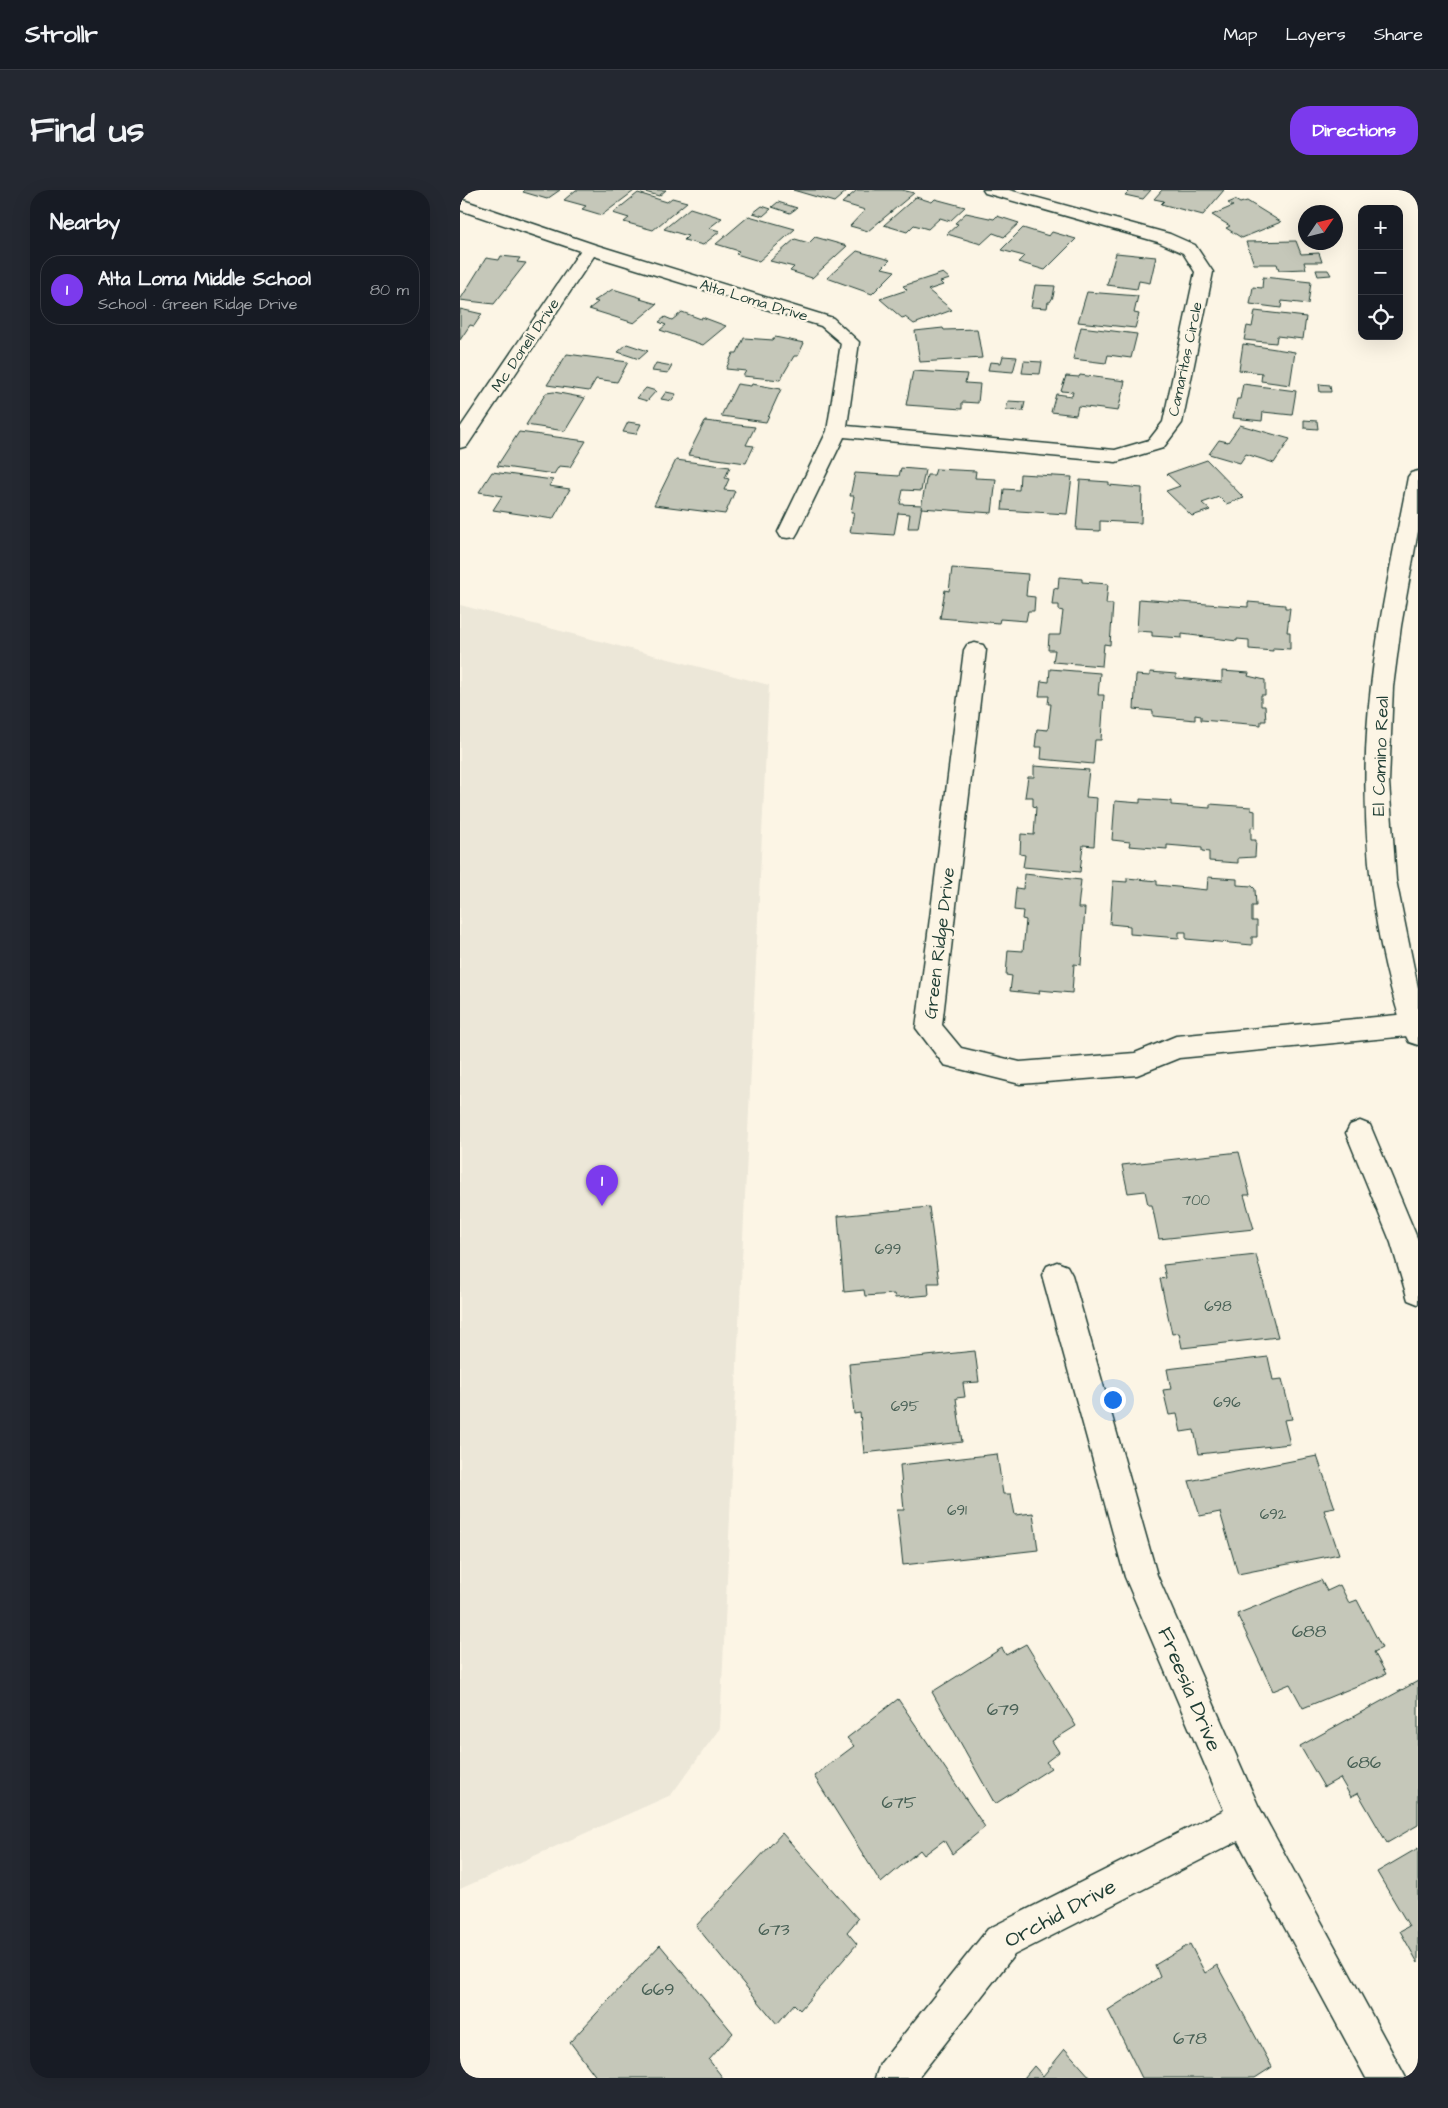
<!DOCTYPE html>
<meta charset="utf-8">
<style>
:root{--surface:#171b24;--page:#242831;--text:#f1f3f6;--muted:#9ea1a6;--line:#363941;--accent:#7c3aed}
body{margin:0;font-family:"Architects Daughter",sans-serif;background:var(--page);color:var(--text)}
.controls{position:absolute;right:15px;top:15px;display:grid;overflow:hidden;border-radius:10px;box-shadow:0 5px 20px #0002}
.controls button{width:45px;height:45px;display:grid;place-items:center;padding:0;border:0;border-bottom:1px solid var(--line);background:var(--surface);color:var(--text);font:25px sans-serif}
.compass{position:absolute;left:838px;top:15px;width:45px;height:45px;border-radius:50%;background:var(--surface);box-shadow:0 5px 20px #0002;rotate:55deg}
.you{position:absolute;left:652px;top:1209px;width:18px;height:18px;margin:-12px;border:4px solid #fff;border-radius:50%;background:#1a73e8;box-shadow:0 0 0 8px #1a73e833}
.badge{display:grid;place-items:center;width:32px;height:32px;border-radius:50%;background:var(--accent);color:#fff;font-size:16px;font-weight:700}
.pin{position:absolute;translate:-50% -41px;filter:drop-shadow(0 1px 2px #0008)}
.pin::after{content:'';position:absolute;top:26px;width:18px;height:15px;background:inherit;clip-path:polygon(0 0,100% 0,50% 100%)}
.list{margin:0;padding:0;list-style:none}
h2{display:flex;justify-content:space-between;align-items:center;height:65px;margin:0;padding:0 20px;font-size:21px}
h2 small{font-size:16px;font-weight:400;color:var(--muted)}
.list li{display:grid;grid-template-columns:32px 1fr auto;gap:15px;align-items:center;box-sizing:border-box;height:70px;margin:0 10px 10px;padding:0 10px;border:1px solid var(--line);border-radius:20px}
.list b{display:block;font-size:19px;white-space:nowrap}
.list p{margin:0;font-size:16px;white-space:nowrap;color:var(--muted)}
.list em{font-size:16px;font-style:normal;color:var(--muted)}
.icon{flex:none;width:28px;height:28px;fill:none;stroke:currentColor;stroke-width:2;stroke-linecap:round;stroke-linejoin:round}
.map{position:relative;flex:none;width:958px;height:1888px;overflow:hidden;border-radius:20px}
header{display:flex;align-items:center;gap:30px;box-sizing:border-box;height:70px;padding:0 25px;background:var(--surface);border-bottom:1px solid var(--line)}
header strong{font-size:24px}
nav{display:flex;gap:28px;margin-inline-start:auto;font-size:18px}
.intro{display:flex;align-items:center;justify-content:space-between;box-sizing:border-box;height:120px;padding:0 30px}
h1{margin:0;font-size:35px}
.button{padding:12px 22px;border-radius:20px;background:var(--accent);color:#fff;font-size:18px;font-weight:700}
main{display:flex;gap:30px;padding:0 30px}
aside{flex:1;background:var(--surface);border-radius:20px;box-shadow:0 5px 20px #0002}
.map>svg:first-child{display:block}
.built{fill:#ece7d8}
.building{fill:#c5c7b9;stroke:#1f3d34}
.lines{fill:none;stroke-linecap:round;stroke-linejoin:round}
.minor-casing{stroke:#1f3d34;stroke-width:3}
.major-casing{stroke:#1f3d34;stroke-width:3}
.minor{fill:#fcf5e5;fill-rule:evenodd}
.major{fill:#fcf5e5;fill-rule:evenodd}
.labels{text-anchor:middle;stroke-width:5;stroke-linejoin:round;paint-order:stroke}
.far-street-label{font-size:15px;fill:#1f3d34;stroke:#fcf5e5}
.number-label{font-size:15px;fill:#486055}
.street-label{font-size:18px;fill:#1f3d34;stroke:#fcf5e5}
.near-number-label{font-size:18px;fill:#486055}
.near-street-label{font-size:21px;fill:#1f3d34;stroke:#fcf5e5}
</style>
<header>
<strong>Strollr</strong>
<nav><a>Map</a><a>Layers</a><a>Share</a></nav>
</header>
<div class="intro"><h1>Find us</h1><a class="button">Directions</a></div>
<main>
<aside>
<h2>Nearby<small></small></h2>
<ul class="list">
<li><span class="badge">1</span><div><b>Alta Loma Middle School</b><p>School · Green Ridge Drive</p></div><em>80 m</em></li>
</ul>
</aside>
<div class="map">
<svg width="958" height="1888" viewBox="0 0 958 1888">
<rect width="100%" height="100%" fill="#fcf5e5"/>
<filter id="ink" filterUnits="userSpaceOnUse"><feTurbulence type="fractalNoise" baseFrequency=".02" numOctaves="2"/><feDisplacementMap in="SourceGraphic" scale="10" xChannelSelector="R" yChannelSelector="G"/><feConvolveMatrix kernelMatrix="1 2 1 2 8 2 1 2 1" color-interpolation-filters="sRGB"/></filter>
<g filter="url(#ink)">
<polygon class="built" points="0,415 309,495 260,1538 211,1605 0,1699"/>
<g class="building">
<polygon points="65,0 100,0 87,9 63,2"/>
<polygon points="116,0 172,0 174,1 142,25 122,19 126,16 104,10"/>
<polygon points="188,0 206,0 199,6 185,2"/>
<polygon points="333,0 388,0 374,12"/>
<polygon points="397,0 442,0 454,3 408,41 390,36 405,20 382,13"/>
<polygon points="670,0 691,0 683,9 665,5"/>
<polygon points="702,0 764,0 743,25 701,14 704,11 694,9"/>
<polygon points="178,3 207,12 212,8 227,12 193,40 164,32 169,28 153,23"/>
<polygon points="456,7 472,12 475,9 505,17 490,31 480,28 468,39 454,35 447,42 424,35"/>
<polygon points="775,10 780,13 787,11 821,32 782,48 766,38 770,36 752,25 773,16 768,13"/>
<polygon points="318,12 337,18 330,23 312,17"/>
<polygon points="302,16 311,19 303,26 293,23"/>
<polygon points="230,18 262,28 249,38 260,41 243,55 224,50 228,46 204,39"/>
<polygon points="506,23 534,29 537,26 559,33 544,47 533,43 521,54 487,44 498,34 495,33"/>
<polygon points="289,26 335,39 299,71 276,64 279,61 256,54"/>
<polygon points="563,38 589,46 592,42 616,49 585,80 558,72 564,66 541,60"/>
<polygon points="355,47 387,56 352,88 330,81 334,77 310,71 335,49 349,53"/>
<polygon points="836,51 841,64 859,63 862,72 844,72 846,79 819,80 817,74 794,74 786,52"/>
<polygon points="397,61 430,70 422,78 435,81 412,104 367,88"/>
<polygon points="656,63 696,67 690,93 679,91 677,99 647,95"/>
<polygon points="41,66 60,68 57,72 66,73 34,114 0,110 26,68 39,70"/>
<polygon points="856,80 868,80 871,85 858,86"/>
<polygon points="483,83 490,89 480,92 483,95 468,100 492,120 454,134 445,127 442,128 420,109 447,100 443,96"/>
<polygon points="803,87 851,92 848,114 822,111 821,118 790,114 793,97 802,98"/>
<polygon points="575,95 595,96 593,107 590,112 588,112 587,118 571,117"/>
<polygon points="153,99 182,108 180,109 197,114 174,133 129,119 138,112 134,111"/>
<polygon points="627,102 678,106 674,123 679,124 675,138 618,132"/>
<polygon points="0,119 22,124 14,136 10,135 0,150"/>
<polygon points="795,121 846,127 843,149 817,146 816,153 784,150 787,136 792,137"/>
<polygon points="222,122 241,129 242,127 266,136 243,155 200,140 206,135 199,132 205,127 212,130"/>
<polygon points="621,137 677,144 671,168 648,165 646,173 613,169"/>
<polygon points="483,138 484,140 517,139 522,168 460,172 455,141"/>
<polygon points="315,147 344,153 338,166 334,166 320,190 283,186 286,181 266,179 273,163 277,163 284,148 313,150"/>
<polygon points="167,154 188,161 179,169 158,162"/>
<polygon points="783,154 835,162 830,195 801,191 802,183 779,180"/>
<polygon points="107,164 168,172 157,192 136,189 129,201 87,195"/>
<polygon points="543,166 557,167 553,182 528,180 530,172 541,173"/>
<polygon points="564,171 582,172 580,184 562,183"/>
<polygon points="196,173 212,176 208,183 192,181"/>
<polygon points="453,181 507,184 505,193 520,194 518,213 502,212 502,219 446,215"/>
<polygon points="620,185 665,191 658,221 618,216 616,225 591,222 596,204 612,206 613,202 601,201 606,186 619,187"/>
<polygon points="277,194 291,196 292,194 321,199 306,232 261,226"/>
<polygon points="783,194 836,201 832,225 803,222 802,231 773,228 777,209 780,209"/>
<polygon points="859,194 870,195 871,202 860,202"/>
<polygon points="186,198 196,201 187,211 177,208"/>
<polygon points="94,202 125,208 105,241 66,235 86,203"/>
<polygon points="206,202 216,204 212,211 201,209"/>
<polygon points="548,211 565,212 563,221 546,220"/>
<polygon points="844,230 857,231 858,239 844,238"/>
<polygon points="245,231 295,237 286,255 294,256 286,273 228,265"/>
<polygon points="168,232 181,234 176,244 163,242"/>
<polygon points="780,235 830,249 814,273 786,264 780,273 749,264 759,250 768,252"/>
<polygon points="59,242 126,251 110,277 99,276 94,284 37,276"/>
<polygon points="216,270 270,277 265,288 269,289 264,300 275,301 265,324 194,315"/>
<polygon points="747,270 784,308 766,314 759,307 742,313 750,320 732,326 706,301 720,296 707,284"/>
<polygon points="441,278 465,280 461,301 443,300 440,314 462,315 458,338 448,338 450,324 438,323 434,345 390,342 394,322 391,322 394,306 390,306 395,283 439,286"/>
<polygon points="476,279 516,281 515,288 536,289 532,323 461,318 467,285 474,285"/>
<polygon points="32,282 93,290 89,296 110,299 93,329 33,320 42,306 19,302"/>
<polygon points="560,284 612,287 607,324 542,320 544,299 559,300"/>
<polygon points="620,290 649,292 649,295 682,298 681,333 640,331 640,341 616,340"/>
<polygon points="492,378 568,384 566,406 575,407 574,421 568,421 566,431 540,429 539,433 480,428 485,400 489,401"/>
<polygon points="599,387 622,389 622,392 648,394 646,414 653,414 650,455 644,454 642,476 593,472 595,460 588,460 589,445 600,445 603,421 599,420 599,415 592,415 594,398 598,399"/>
<polygon points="679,409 788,417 788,412 825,415 825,418 830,418 827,442 830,442 830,459 813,458 813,461 789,459 789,450 777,449 777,451 722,444 722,448 692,446 692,442 677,441"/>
<polygon points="590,479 640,483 638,505 644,505 641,550 635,550 633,574 581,569 582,557 575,557 577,539 588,540 591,514 588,514 589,506 579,506 581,491 589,492"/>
<polygon points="762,481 789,483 788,486 805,490 805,505 801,505 801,516 805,516 806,531 801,531 801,535 741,530 741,526 735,525 735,530 693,526 693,521 674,519 676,485 690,486 690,482 716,484 716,488 762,492"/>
<polygon points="574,576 629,580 626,607 637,608 634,656 623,655 620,682 563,677 565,665 560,664 561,644 574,645 576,617 573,616 573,607 565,607 568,587 574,587"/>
<polygon points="680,609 711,611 711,615 750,618 750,614 791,617 791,620 795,621 795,638 791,637 791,650 796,650 795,667 778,668 778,673 749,671 749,662 742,661 742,658 707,655 707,659 669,656 670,652 652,650 655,611 680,613"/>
<polygon points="564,684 621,690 618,718 625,718 621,775 614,774 612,803 579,800 580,804 550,801 552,786 546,785 548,760 563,761 566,730 562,729 563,721 554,720 556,698 563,699"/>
<polygon points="748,687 777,689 777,695 792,696 795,699 796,716 792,716 792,731 797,731 797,747 792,747 792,755 726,749 726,742 719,742 719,748 670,744 670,736 650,734 653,691 667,692 667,688 697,691 697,695 747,700"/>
<polygon points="779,962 790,1005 784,1005 794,1039 699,1049 692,1015 688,1015 685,1001 668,1003 662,975"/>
<polygon points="469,1017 479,1093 468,1093 469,1105 435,1108 434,1104 405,1106 404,1100 384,1102 378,1026"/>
<polygon points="796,1065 818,1147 722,1158 719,1143 712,1144 700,1089 706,1088 703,1075"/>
<polygon points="515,1161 519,1192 503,1193 505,1207 496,1208 502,1252 404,1263 400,1223 394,1224 389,1174"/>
<polygon points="808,1167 813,1190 822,1189 832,1229 824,1230 830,1254 739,1264 734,1240 721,1242 717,1224 709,1225 703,1200 711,1199 707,1179"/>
<polygon points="537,1264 543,1304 551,1304 555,1325 573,1323 578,1360 443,1375 437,1320 444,1320 440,1275"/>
<polygon points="857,1266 875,1318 864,1320 879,1364 778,1384 760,1322 740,1326 729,1291"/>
<polygon points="861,1390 867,1401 880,1395 889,1413 897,1410 922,1458 914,1462 926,1484 843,1518 830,1494 813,1501 777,1424"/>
<polygon points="566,1454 616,1536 592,1551 599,1562 586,1572 591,1578 535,1614 472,1502 542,1458 546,1465"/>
<polygon points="958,1491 958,1635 927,1653 898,1603 891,1607 880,1588 864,1597 840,1556"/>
<polygon points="438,1509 525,1637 492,1664 484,1650 464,1665 460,1660 421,1693 354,1586 394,1556 387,1548"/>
<polygon points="322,1643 398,1729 387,1742 397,1754 340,1820 334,1814 317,1834 236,1736"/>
<polygon points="958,1658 958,1773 940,1741 949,1736 917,1682"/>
<polygon points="730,1754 745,1783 757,1775 812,1877 795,1888 682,1888 648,1820 700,1787 695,1775"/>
<polygon points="200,1755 273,1843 249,1870 263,1888 137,1888 110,1852"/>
<polygon points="605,1859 631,1888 564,1888 574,1876 583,1886"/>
</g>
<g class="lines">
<defs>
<g id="minor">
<polygon points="523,0 549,0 710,44 735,55 753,82 722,233 703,258 656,272 384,247 338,342 335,347 328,348 321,347 318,342 367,241 381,153 361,136 134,66 7,256 0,258 0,238 120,61 0,20 0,9 136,55 373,128 399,152 387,236 655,260 689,250 703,232 735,82 723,63 698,52 525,3"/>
<polygon points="515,453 523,455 526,460 482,835 501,858 560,872 675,863 716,846 958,823 958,845 719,868 677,885 560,894 484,875 456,838 504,460 507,455"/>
<polygon points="900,931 910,935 958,1050 958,1114 948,1110 931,1053 886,943 890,935"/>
<polygon points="597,1072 607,1076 612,1085 697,1385 798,1615 946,1888 906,1888 778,1651 554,1765 458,1888 415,1888 420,1874 528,1739 764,1620 665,1387 582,1085 587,1076"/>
</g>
<path id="major" d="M958,281v60l-17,95 -8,61 -4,95 7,98 22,108v57l-9,-3 -4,-8c-38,-110 -47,-234 -34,-348 8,-71 24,-140 37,-209l3,-4z"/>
</defs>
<use href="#minor" class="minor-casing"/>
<use href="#major" class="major-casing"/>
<use href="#minor" class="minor"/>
<use href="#major" class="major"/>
</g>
</g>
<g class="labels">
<g class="far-street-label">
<text transform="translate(294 110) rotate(17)" y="5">Alta Loma Drive</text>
<text transform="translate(65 155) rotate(-56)" y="5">Mc Donell Drive</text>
<text transform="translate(725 169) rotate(-78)" y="5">Camaritas Circle</text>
</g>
<g class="number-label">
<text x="736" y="1015">700</text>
<text x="428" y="1064">699</text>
<text x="758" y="1121">698</text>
<text x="767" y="1217">696</text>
<text x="445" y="1221">695</text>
<text x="497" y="1325">691</text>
<text x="813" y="1329">692</text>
</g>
<g class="street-label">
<text transform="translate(920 566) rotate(-88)" y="6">El Camino Real</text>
<text transform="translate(479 753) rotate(-83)" y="6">Green Ridge Drive</text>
</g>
<g class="near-number-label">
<text x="849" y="1447">688</text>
<text x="543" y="1525">679</text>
<text x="904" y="1578">686</text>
<text x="439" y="1618">675</text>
<text x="314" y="1745">673</text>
<text x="198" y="1805">669</text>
<text x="730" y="1854">678</text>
</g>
<g class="near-street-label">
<text transform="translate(730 1499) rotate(67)" y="7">Freesia Drive</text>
<text transform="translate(600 1723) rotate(-28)" y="7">Orchid Drive</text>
</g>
</g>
</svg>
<div class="controls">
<button>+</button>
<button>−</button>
<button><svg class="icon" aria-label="locate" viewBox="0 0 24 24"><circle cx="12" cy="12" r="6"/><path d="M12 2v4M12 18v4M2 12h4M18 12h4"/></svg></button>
</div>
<svg class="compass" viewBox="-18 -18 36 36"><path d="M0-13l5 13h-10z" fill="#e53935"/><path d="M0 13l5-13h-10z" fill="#9ea1a6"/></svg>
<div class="you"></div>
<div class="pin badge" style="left:142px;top:1016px">1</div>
</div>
</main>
